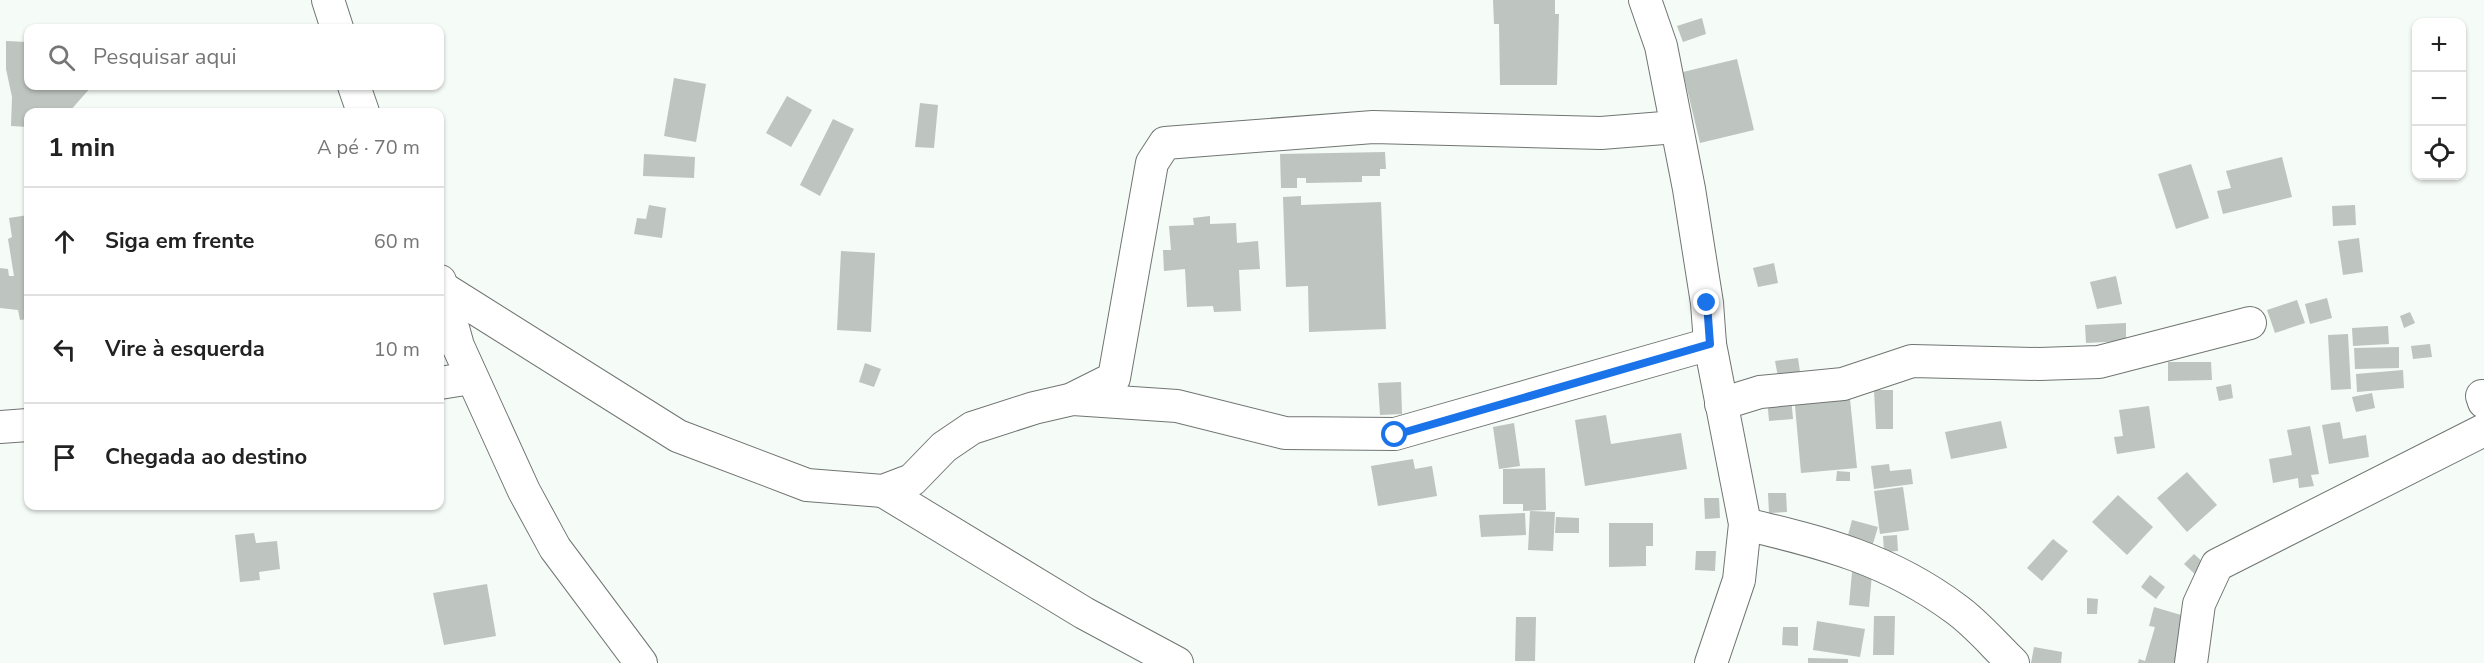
<!DOCTYPE html>
<html lang="pt">
<meta charset="utf-8">
<style>
:root{--surface:#fff;--page:#f2f2f2;--text:#222;--muted:#767676;--line:#e0e0e0}
body{margin:0;font-family:"Nunito Sans",sans-serif;background:var(--page);color:var(--text)}
.controls{position:absolute;right:18px;top:18px;display:grid;overflow:hidden;border-radius:12px;box-shadow:0 2px 4px #0004}
.controls button{width:54px;height:54px;display:grid;place-items:center;padding:0;border:0;border-bottom:2px solid var(--line);background:var(--surface);color:var(--text);font:30px sans-serif}
.stop{position:absolute;width:18px;height:18px;margin:-14px;border:4px solid #1a73e8;border-radius:50%;background:#fff}
.stop.end{background:#1a73e8;border-color:#fff;box-shadow:0 2px 6px #0008}
.list{margin:0;padding:0;list-style:none}
h2{display:flex;justify-content:space-between;align-items:center;height:78px;margin:0;padding:0 24px;font-size:26px}
h2 small{font-size:20px;font-weight:400;color:var(--muted)}
.list li{display:grid;grid-template-columns:39px 1fr auto;gap:18px;align-items:center;box-sizing:border-box;height:108px;padding:0 24px;border-top:2px solid var(--line)}
.list b{display:block;font-size:22px;white-space:nowrap}
.list em{font-size:20px;font-style:normal;color:var(--muted)}
.icon{flex:none;width:33px;height:33px;fill:none;stroke:currentColor;stroke-width:2;stroke-linecap:round;stroke-linejoin:round}
.map{position:relative;flex:none;width:2484px;height:663px;overflow:hidden}
.search{position:absolute;background:var(--surface);box-shadow:0 2px 4px #0004;left:24px;top:24px;width:420px;height:66px;display:flex;align-items:center;gap:15px;box-sizing:border-box;padding:0 21px;border-radius:12px;color:var(--muted);font-size:22px}
.panel{position:absolute;background:var(--surface);box-shadow:0 2px 4px #0004;left:24px;top:108px;width:420px;height:402px;border-radius:12px}
.map>svg:first-child{display:block}
.building{fill:#bec4c0}
.lines{fill:none;stroke-linecap:round;stroke-linejoin:round}
.minor-casing{stroke:#707572;stroke-width:34}
.minor{stroke:#fff;stroke-width:32}
.route{stroke:#1a73e8;stroke-width:8}
</style>
<div class="map">
<svg width="2484" height="663" viewBox="0 0 2484 663">
<rect width="100%" height="100%" fill="#f5fbf7"/>
<g class="building">
<polygon points="1493,0 1555,0 1555,14 1559,14 1557,85 1500,85 1499,24 1494,24"/>
<polygon points="1702,18 1706,34 1683,42 1677,26"/>
<polygon points="6,41 28,42 28,86 92,86 69,112 28,112 28,127 11,126 12,97 6,69"/>
<polygon points="1737,59 1754,130 1700,143 1683,72"/>
<polygon points="674,78 706,84 696,142 664,136"/>
<polygon points="787,96 812,110 791,147 766,133"/>
<polygon points="920,103 938,105 934,148 915,147"/>
<polygon points="833,119 854,129 820,196 800,185"/>
<polygon points="1385,152 1386,169 1380,169 1380,176 1362,176 1362,182 1306,183 1306,178 1297,178 1297,188 1281,188 1280,154"/>
<polygon points="644,154 695,157 694,178 643,176"/>
<polygon points="2282,157 2292,197 2223,214 2217,191 2231,188 2226,171"/>
<polygon points="2191,164 2209,218 2176,229 2158,174"/>
<polygon points="1301,196 1301,205 1381,202 1386,329 1309,332 1308,286 1286,287 1283,197"/>
<polygon points="649,205 666,208 662,238 634,234 637,218 646,219"/>
<polygon points="2355,205 2356,225 2333,226 2332,206"/>
<polygon points="28,215 28,319 20,320 18,310 0,308 0,268 8,269 9,276 14,276 8,239 12,237 9,218"/>
<polygon points="1210,216 1210,224 1236,223 1237,243 1258,241 1260,269 1239,270 1241,311 1214,312 1213,306 1187,307 1185,269 1164,271 1163,250 1171,250 1169,226 1194,225 1193,218"/>
<polygon points="2359,238 2363,272 2343,275 2338,241"/>
<polygon points="841,251 875,253 871,332 837,330"/>
<polygon points="1774,263 1778,283 1758,287 1753,268"/>
<polygon points="2116,276 2122,304 2097,309 2090,282"/>
<polygon points="2327,298 2332,318 2310,324 2305,304"/>
<polygon points="2297,300 2305,323 2275,333 2267,310"/>
<polygon points="2410,312 2415,323 2404,328 2400,316"/>
<polygon points="2126,323 2126,341 2086,343 2085,325"/>
<polygon points="2388,326 2389,344 2353,346 2352,328"/>
<polygon points="2348,334 2351,389 2331,390 2328,335"/>
<polygon points="2430,344 2432,357 2413,359 2411,346"/>
<polygon points="2399,347 2399,368 2355,369 2354,348"/>
<polygon points="1798,358 1801,379 1779,382 1775,361"/>
<polygon points="2168,362 2211,362 2212,380 2168,381"/>
<polygon points="865,363 881,369 874,387 859,382"/>
<polygon points="2403,370 2404,388 2357,392 2356,374"/>
<polygon points="1401,382 1402,414 1380,415 1378,383"/>
<polygon points="2231,384 2233,398 2219,401 2216,387"/>
<polygon points="1849,389 1857,468 1801,473 1794,395"/>
<polygon points="1874,390 1893,390 1893,429 1876,429"/>
<polygon points="2372,393 2375,408 2356,412 2352,397"/>
<polygon points="1791,396 1793,419 1769,421 1767,398"/>
<polygon points="2149,406 2155,448 2117,454 2114,437 2123,436 2119,410"/>
<polygon points="1606,415 1611,444 1681,433 1687,469 1585,486 1575,420"/>
<polygon points="2001,421 2007,448 1951,459 1945,432"/>
<polygon points="2340,422 2343,439 2366,435 2369,457 2329,464 2322,425"/>
<polygon points="1514,423 1520,466 1499,469 1493,427"/>
<polygon points="2310,426 2319,474 2311,475 2314,486 2299,488 2298,478 2273,483 2269,459 2292,455 2287,430"/>
<polygon points="1413,459 1415,469 1432,466 1437,496 1378,506 1371,466"/>
<polygon points="1889,464 1890,471 1911,469 1913,484 1874,489 1871,466"/>
<polygon points="1545,468 1546,510 1523,511 1523,504 1503,504 1503,469"/>
<polygon points="1837,471 1850,472 1850,481 1836,481"/>
<polygon points="2187,472 2217,505 2187,532 2157,498"/>
<polygon points="1903,487 1909,530 1880,534 1874,491"/>
<polygon points="1768,493 1786,493 1787,512 1769,513"/>
<polygon points="2118,495 2153,527 2127,555 2092,522"/>
<polygon points="1704,498 1719,498 1720,518 1705,519"/>
<polygon points="1530,511 1555,512 1553,551 1528,550"/>
<polygon points="1525,513 1526,535 1481,537 1479,515"/>
<polygon points="1556,517 1579,518 1579,533 1555,533"/>
<polygon points="1852,520 1878,527 1872,547 1847,539"/>
<polygon points="1609,523 1653,523 1653,546 1646,546 1646,566 1609,567"/>
<polygon points="254,533 256,543 277,541 280,569 259,572 260,580 240,582 235,535"/>
<polygon points="1897,535 1898,551 1884,552 1883,536"/>
<polygon points="2053,539 2068,551 2042,581 2027,568"/>
<polygon points="1696,551 1716,551 1715,571 1695,570"/>
<polygon points="2194,554 2207,566 2197,576 2184,564"/>
<polygon points="1852,572 1872,574 1869,607 1849,605"/>
<polygon points="2150,575 2165,587 2156,599 2141,587"/>
<polygon points="487,584 496,636 444,645 433,593"/>
<polygon points="2087,598 2098,599 2097,614 2087,614"/>
<polygon points="2154,607 2188,617 2174,663 2138,663 2139,659 2145,661 2155,627 2149,626"/>
<polygon points="1874,616 1895,616 1894,655 1873,655"/>
<polygon points="1516,617 1536,617 1535,661 1515,661"/>
<polygon points="1817,621 1865,629 1860,657 1813,650"/>
<polygon points="1783,627 1798,627 1798,646 1782,645"/>
<polygon points="2034,647 2062,652 2061,663 2031,663"/>
<polygon points="1808,658 1848,659 1848,663 1808,663"/>
</g>
<g class="lines">
<defs>
<g id="minor">
<polyline points="328,0 337,28"/>
<polyline points="1645,0 1661,46 1689,189 1707,303 1710,344 1745,524 1739,580 1711,663"/>
<polyline points="354,86 363,112"/>
<polyline points="440,281 458,346 524,491 555,548 641,663"/>
<polyline points="441,287 678,436 807,485 883,491 912,480 944,447 972,428 1034,408 1073,399 1177,406 1285,433 1395,434 1710,344"/>
<polyline points="440,383 471,378"/>
<polyline points="2482,396 2484,402"/>
<polyline points="1074,398 1114,378 1152,163 1165,143 1373,127 1601,133 1676,127"/>
<polyline points="1721,404 1760,392 1843,384 1912,361 2039,364 2099,362 2250,323"/>
<polyline points="0,427 28,425"/>
<polyline points="883,491 1084,613 1177,663"/>
<path d="M1745,524c79,19 144,35 211,85 21,15 38,36 57,54"/>
<polyline points="2191,663 2199,604 2217,565 2484,430"/>
</g>
</defs>
<use href="#minor" class="minor-casing"/>
<use href="#minor" class="minor"/>
</g>
<g class="lines">
<polyline class="route" points="1395,435 1710,344 1707,303"/>
</g>
</svg>
<div class="controls">
<button>+</button>
<button>−</button>
<button><svg class="icon" aria-label="locate" viewBox="0 0 24 24"><circle cx="12" cy="12" r="6"/><path d="M12 2v4M12 18v4M2 12h4M18 12h4"/></svg></button>
</div>
<div class="stop" style="left:1395px;top:435px"></div>
<div class="stop end" style="left:1707px;top:303px"></div>
<div class="search"><svg class="icon" aria-label="search" viewBox="0 0 24 24"><circle cx="10" cy="10" r="6"/><path d="M15 15l6 6"/></svg>Pesquisar aqui</div>
<section class="panel">
<h2>1 min<small>A pé · 70 m</small></h2>
<ul class="list">
<li><svg class="icon" aria-label="ahead" viewBox="0 0 24 24"><path d="M12 20V5M6 11l6-6 6 6"/></svg><div><b>Siga em frente</b></div><em>60 m</em></li>
<li><svg class="icon" aria-label="left" viewBox="0 0 24 24"><path d="M17 20v-9H6M10 6l-5 5 5 5"/></svg><div><b>Vire à esquerda</b></div><em>10 m</em></li>
<li><svg class="icon" aria-label="arrive" viewBox="0 0 24 24"><path d="M6 21V4h12l-3 4 3 4H6"/></svg><div><b>Chegada ao destino</b></div></li>
</ul>
</section>
</div>
